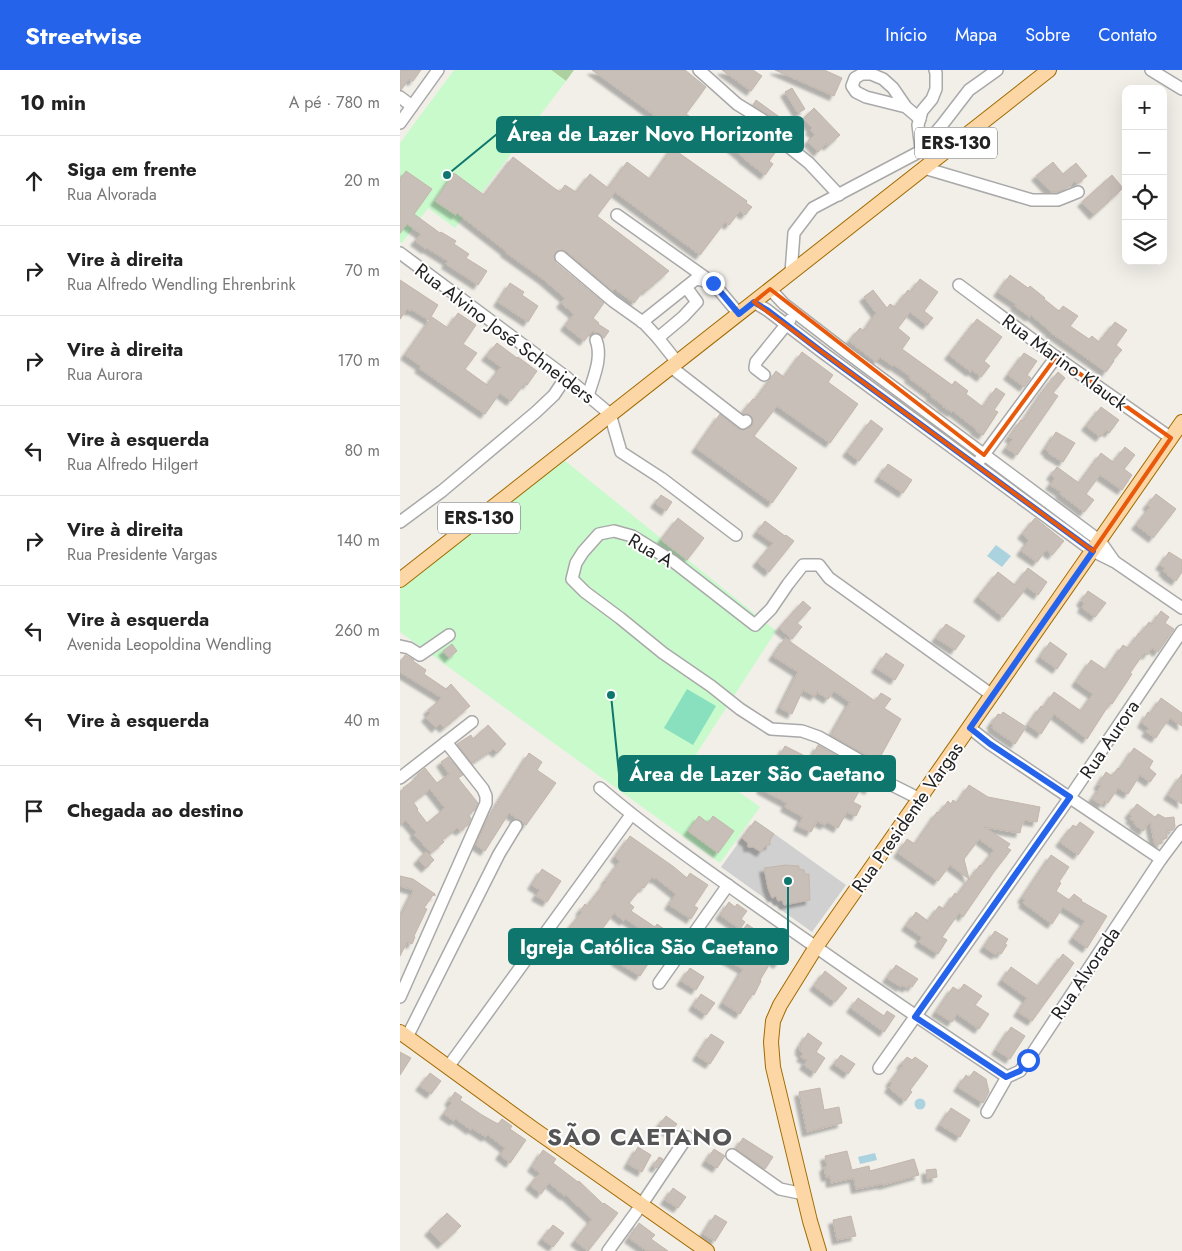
<!DOCTYPE html>
<html lang="pt">
<meta charset="utf-8">
<style>
:root{--surface:#fff;--page:#f6f6f6;--text:#222;--muted:#767676;--line:#e0e0e0;--accent:#2563eb}
body{margin:0;font-family:Jost,sans-serif;background:var(--page);color:var(--text)}
.controls{position:absolute;right:15px;top:15px;display:grid;overflow:hidden;border-radius:10px;box-shadow:0 5px 20px #0002}
.controls button{width:45px;height:45px;display:grid;place-items:center;padding:0;border:0;border-bottom:1px solid var(--line);background:var(--surface);color:var(--text);font:25px sans-serif}
.stop{position:absolute;width:15px;height:15px;margin:-11px;border:4px solid #2563eb;border-radius:50%;background:#fff}
.stop.end{background:#2563eb;border-color:#fff;box-shadow:0 1px 5px #0008}
.list{margin:0;padding:0;list-style:none}
h2{display:flex;justify-content:space-between;align-items:center;height:65px;margin:0;padding:0 20px;font-size:21px}
h2 small{font-size:16px;font-weight:400;color:var(--muted)}
.list li{display:grid;grid-template-columns:32px 1fr auto;gap:15px;align-items:center;box-sizing:border-box;height:90px;padding:0 20px;border-top:1px solid var(--line)}
.list b{display:block;font-size:19px;white-space:nowrap}
.list p{margin:0;font-size:16px;white-space:nowrap;color:var(--muted)}
.list em{font-size:16px;font-style:normal;color:var(--muted)}
.icon{flex:none;width:28px;height:28px;fill:none;stroke:currentColor;stroke-width:2;stroke-linecap:round;stroke-linejoin:round}
.map{position:relative;flex:none;width:782px;height:1181px;overflow:hidden}
header{display:flex;align-items:center;gap:30px;box-sizing:border-box;height:70px;padding:0 25px;background:var(--accent);color:#fff}
header strong{font-size:24px}
nav{display:flex;gap:28px;margin-inline-start:auto;font-size:18px}
main{display:flex}
aside{flex:1;background:var(--surface)}
.map>svg:first-child{display:block}
.religious{fill:#d0d0d0}
.forest{fill:#add19e}
.park{fill:#c8facc}
.pitch{fill:#88e0be}
.water{fill:#aad3df}
.building{fill:#c7bfb8;stroke:#c4b6ab;fill-rule:evenodd;filter:url(#shadow)}
.lines{fill:none;stroke-linecap:round;stroke-linejoin:round}
.minor-casing{stroke:#a9a9a9;stroke-width:14}
.major-casing{stroke:#a06b00;stroke-width:16}
.minor{stroke:#fff;stroke-width:11}
.major{stroke:#fcd6a4;stroke-width:14}
.route{stroke:#2563eb;stroke-width:6}
.marked{fill:none;stroke:#e8590c;stroke-width:4;stroke-linejoin:round}
.labels{text-anchor:middle;stroke-width:4;stroke-linejoin:round;paint-order:stroke}
.shield{fill:#fff;stroke:#646464;stroke-width:1}
.shield-label{font-size:18px;font-weight:bold;fill:#222}
.street-label{font-size:19px;fill:#222;stroke:#fff}
.district-label{font-size:24px;font-weight:bold;letter-spacing:1px;fill:#555;stroke:#fff}
.leader{fill:none;stroke:#0f766e;stroke-width:2}
.callout-dot{fill:#0f766e;stroke:#fff;stroke-width:2}
.callout{fill:#0f766e;stroke:#0f766e;stroke-width:2}
.callout-label{font-size:20px;text-anchor:middle;font-weight:bold;fill:#fff}
</style>
<header>
<strong>Streetwise</strong>
<nav><a>Início</a><a>Mapa</a><a>Sobre</a><a>Contato</a></nav>
</header>
<main>
<aside>
<h2>10 min<small>A pé · 780 m</small></h2>
<ul class="list">
<li><svg class="icon" aria-label="ahead" viewBox="0 0 24 24"><path d="M12 20V5M6 11l6-6 6 6"/></svg><div><b>Siga em frente</b><p>Rua Alvorada</p></div><em>20 m</em></li>
<li><svg class="icon" aria-label="right" viewBox="0 0 24 24"><path d="M7 20v-9h11M14 6l5 5-5 5"/></svg><div><b>Vire à direita</b><p>Rua Alfredo Wendling Ehrenbrink</p></div><em>70 m</em></li>
<li><svg class="icon" aria-label="right" viewBox="0 0 24 24"><path d="M7 20v-9h11M14 6l5 5-5 5"/></svg><div><b>Vire à direita</b><p>Rua Aurora</p></div><em>170 m</em></li>
<li><svg class="icon" aria-label="left" viewBox="0 0 24 24"><path d="M17 20v-9H6M10 6l-5 5 5 5"/></svg><div><b>Vire à esquerda</b><p>Rua Alfredo Hilgert</p></div><em>80 m</em></li>
<li><svg class="icon" aria-label="right" viewBox="0 0 24 24"><path d="M7 20v-9h11M14 6l5 5-5 5"/></svg><div><b>Vire à direita</b><p>Rua Presidente Vargas</p></div><em>140 m</em></li>
<li><svg class="icon" aria-label="left" viewBox="0 0 24 24"><path d="M17 20v-9H6M10 6l-5 5 5 5"/></svg><div><b>Vire à esquerda</b><p>Avenida Leopoldina Wendling</p></div><em>260 m</em></li>
<li><svg class="icon" aria-label="left" viewBox="0 0 24 24"><path d="M17 20v-9H6M10 6l-5 5 5 5"/></svg><div><b>Vire à esquerda</b></div><em>40 m</em></li>
<li><svg class="icon" aria-label="arrive" viewBox="0 0 24 24"><path d="M6 21V4h12l-3 4 3 4H6"/></svg><div><b>Chegada ao destino</b></div></li>
</ul>
</aside>
<div class="map">
<svg width="782" height="1181" viewBox="0 0 782 1181">
<defs>
<filter id="shadow"><feDropShadow dx="-4.5" dy="4.5" stdDeviation="1" flood-color="#0004"/></filter>
</defs>
<rect width="100%" height="100%" fill="#f2efe9"/>
<polygon class="religious" points="355,750 446,815 412,862 321,797"/>
<polygon class="forest" points="151,0 174,0 166,11"/>
<g class="park">
<polygon points="54,0 151,0 166,11 55,158 28,138 2,173 0,172 0,73"/>
<polygon points="159,386 376,561 293,689 360,737 320,793 0,562 0,510"/>
</g>
<polygon class="pitch" points="287,619 316,636 293,675 264,658"/>
<g class="water">
<polygon points="596,475 611,486 602,497 587,486"/>
<circle cx="520" cy="1034" r="5.5"/>
<polygon points="475,1083 477,1090 460,1094 458,1087"/>
</g>
<g class="building">
<polygon points="0,0 21,0 13,11 9,9 1,20 0,20"/>
<polygon points="192,0 285,0 306,17 286,44 295,50 283,66"/>
<polygon points="322,0 353,0 362,6 351,21"/>
<polygon points="375,0 424,0 442,8 434,26"/>
<polygon points="392,18 405,39 398,43 385,22"/>
<polygon points="356,30 385,51 383,54 353,35"/>
<polygon points="414,38 440,65 428,76 426,73 418,82 408,71 415,64 410,60 412,58 403,49"/>
<polygon points="344,47 382,71 382,73 369,91 373,94 365,105 343,88 343,87 326,73 334,64 332,63"/>
<polygon points="272,78 347,131 346,133 352,137 345,145 340,141 329,155 325,152 300,185 215,122 197,146 269,201 246,221 244,220 234,233 215,219 213,221 166,181 162,180 156,182 154,186 156,193 204,233 193,248 199,253 198,254 209,261 204,268 198,263 192,261 184,271 165,256 174,244 161,233 165,228 143,209 105,182 106,181 57,143 56,145 35,131 54,103 84,125 113,87 154,118 160,122 165,115 176,122 190,104 208,118 227,92 250,109"/>
<polygon points="653,92 663,104 676,93 687,106 677,114 675,111 665,119 657,122 651,122 636,106"/>
<polygon points="6,101 32,119 14,144 40,163 41,162 56,171 54,174 69,184 66,188 87,201 78,215 46,194 48,191 27,178 26,179 15,171 21,164 7,154 0,163 0,109"/>
<polygon points="712,105 723,118 694,145 682,132"/>
<polygon points="610,205 628,218 630,216 645,228 644,229 659,241 663,236 678,246 670,256 689,269 692,266 699,272 715,252 727,260 716,275 722,280 713,290 714,291 706,302 650,262 650,261 631,245 630,247 615,236 616,234 598,222"/>
<polygon points="520,209 538,222 524,241 533,248 527,255 510,242 498,258 510,268 502,279 552,315 555,311 568,321 566,324 583,337 596,318 605,324 594,340 598,342 583,365 575,360 576,359 553,341 552,342 542,336 543,335 530,326 532,325 509,308 510,306 494,295 493,296 480,287 476,292 449,271 460,258 464,261 476,243 464,227 473,220 487,238 490,234 495,237 508,220 510,222"/>
<polygon points="0,210 38,235 29,250 12,240 11,241 7,239 0,249"/>
<polygon points="110,213 124,222 122,225 138,236 128,252 98,232"/>
<polygon points="58,243 76,255 63,274 77,283 65,299 87,315 101,297 86,286 97,273 117,288 118,287 137,301 127,315 125,313 111,331 100,323 85,344 19,298 21,296 5,285 32,247 48,258"/>
<polygon points="577,249 602,267 584,291 590,296 581,307 572,300 571,302 549,285"/>
<polygon points="402,282 433,305 428,312 458,334 430,373 377,336 354,366 397,398 372,433 296,378 320,344 339,359 343,360 351,357 353,354 352,347 349,344 344,344 342,343 353,329 355,330 376,301 384,307"/>
<polygon points="624,283 637,291 627,305 631,308 624,317 608,305"/>
<polygon points="658,302 665,308 653,323 658,326 617,385 606,378 613,369 609,367 621,350 623,351 644,319"/>
<polygon points="701,337 719,350 709,363 706,360 700,367 686,356"/>
<polygon points="471,350 483,359 459,391 447,382"/>
<polygon points="656,362 675,373 663,392 648,383 649,382 645,379"/>
<polygon points="725,377 735,385 724,399 732,405 722,420 700,405 686,424 694,430 684,442 660,424 661,422 650,415 655,408 651,405 657,397 679,413 701,383 713,392"/>
<polygon points="488,394 512,410 503,423 479,407"/>
<polygon points="756,424 776,439 753,468 736,455 750,437 747,435"/>
<polygon points="261,425 272,432 266,441 255,433"/>
<polygon points="278,448 304,468 287,490 261,470"/>
<polygon points="635,448 664,471 652,485 646,480 637,492 621,481 629,470 622,464"/>
<polygon points="365,451 385,466 386,465 394,471 369,502 357,492 373,473 357,462"/>
<polygon points="769,482 782,490 782,502 776,511 766,504 767,503 763,501 765,498 760,495"/>
<polygon points="628,498 647,512 638,525 627,517 603,547 578,527 598,502 615,515"/>
<polygon points="688,521 706,533 695,547 682,538 684,534 681,531"/>
<polygon points="403,531 411,538 397,553 402,557 392,569 379,558"/>
<polygon points="761,541 769,547 765,553 774,559 758,582 752,578 747,585 744,583 730,603 732,604 712,634 710,633 687,669 654,644 641,664 628,655 641,636 643,638 654,622 681,641 693,624 676,612 691,590 706,600 723,575 728,578 739,563 740,564 749,552 752,554"/>
<polygon points="546,554 565,566 555,580 536,568"/>
<polygon points="385,568 475,631 481,623 491,629 484,638 501,649 478,691 475,690 431,665 450,632 434,621 428,629 417,622 415,626 403,620 392,644 380,638 398,602 373,586"/>
<polygon points="650,572 667,584 657,599 640,587"/>
<polygon points="52,574 57,581 49,588 43,581"/>
<polygon points="486,583 504,595 495,610 476,598"/>
<polygon points="5,585 14,590 13,591 26,600 24,604 46,619 51,614 70,636 44,658 40,654 36,658 26,647 30,643 28,640 42,628 0,602 0,592"/>
<polygon points="761,628 782,643 782,656 770,648 767,653 766,652 756,668 746,662 749,658 742,653 748,642 750,644"/>
<polygon points="603,642 626,657 615,674 592,658 593,655 591,654 598,644 601,645"/>
<polygon points="88,655 106,674 97,683 93,679 72,693 57,674 71,665 73,669"/>
<polygon points="418,675 468,704 465,709 473,713 469,720 462,716 453,732 461,736 456,746 447,742 438,758 427,752 425,755 417,751 411,762 398,756 403,747 385,737 387,733 361,719 385,676 411,689"/>
<polygon points="734,678 753,691 749,698 756,704 750,712 740,705 728,724 718,718 708,733 704,731 702,735 692,729 701,716 698,715 706,702 712,706 718,698 720,699"/>
<polygon points="129,683 142,692 137,700 156,713 126,755 109,743 85,781 76,775 87,750"/>
<path d="M48,687l15,18 -5,3 20,25 -3,7 -7,5 3,3 -3,7 -8,6 -3,-3 -15,12 2,2 -13,11 -17,-19 2,-2 -10,-12 -6,5v-33l4,-3 -1,-1 15,-11 -1,-2 8,-7 12,15 12,-9 -8,-12zM30,719l15,19 -18,15 -10,-13 1,-1 -5,-7z"/>
<polygon points="782,704 782,734 768,725"/>
<polygon points="569,715 588,727 640,737 637,752 625,750 624,753 622,753 620,763 584,757 610,774 607,778 611,780 596,799 563,847 559,843 542,867 547,870 538,884 519,872 522,867 506,856 516,842 528,851 539,836 544,839 555,823 557,825 569,809 569,810 580,795 582,796 594,780 579,769 564,789 569,809 550,795 538,811 498,783 507,769 515,774 537,742 539,743 548,731 551,734 553,730 557,733"/>
<polygon points="737,734 755,747 758,744 765,748 774,747 775,757 773,760 767,761 767,768 762,770 762,773 755,775 750,752 743,761 734,754 735,752 730,749 732,746 729,744"/>
<polygon points="299,746 308,753 313,746 334,761 318,783 288,761"/>
<polygon points="355,751 374,764 370,770 370,775 366,775 361,782 353,777 348,777 348,773 342,768"/>
<polygon points="680,752 694,762 678,785 660,772 673,755 676,757"/>
<polygon points="230,766 274,797 287,808 290,803 308,815 294,836 298,838 291,849 269,835 276,824 256,808 255,809 252,807 244,818 242,817 229,833 234,837 231,841 255,857 257,854 267,861 259,872 226,849 224,851 214,843 202,859 204,860 193,876 169,858 182,842 180,841 185,834 187,836 206,812 205,811 220,791 215,787"/>
<polygon points="26,781 34,790 26,798 18,790"/>
<polygon points="651,785 669,797 659,812 661,813 656,821 669,830 674,824 682,830 681,831 707,846 687,878 673,868 685,851 663,837 652,854 623,833 625,830 622,828"/>
<polygon points="386,795 399,796 399,799 404,800 405,804 409,804 410,830 384,835 382,830 378,831 376,826 372,828 368,818 364,798"/>
<polygon points="142,799 161,811 147,832 136,826 140,820 132,815"/>
<polygon points="0,806 13,809 35,824 35,826 33,825 24,838 27,839 14,866 15,867 12,874 7,872 0,886 0,848 14,820 0,816"/>
<polygon points="329,832 335,837 337,834 347,841 341,849 345,852 340,859 320,845"/>
<polygon points="347,854 366,867 368,864 384,875 381,879 386,882 378,894 372,890 360,910 361,911 354,925 352,924 340,944 323,933 343,899 324,888"/>
<polygon points="595,861 608,869 605,874 607,875 601,884 598,882 596,885 584,877"/>
<polygon points="226,875 250,891 240,906 216,891"/>
<polygon points="663,884 674,893 632,951 618,942 627,928 602,910 611,897 638,916"/>
<polygon points="496,895 518,909 512,917 509,915 507,918 502,915 501,917 487,908"/>
<polygon points="290,898 304,907 296,920 281,911"/>
<polygon points="425,901 447,918 435,932 414,916"/>
<polygon points="564,914 582,926 575,935 589,944 579,959 557,944 552,952 536,942 553,917 559,921"/>
<polygon points="301,924 315,933 306,945 293,936"/>
<polygon points="458,928 484,946 487,941 495,946 484,962 451,938"/>
<polygon points="611,957 625,966 610,989 596,980"/>
<polygon points="408,963 422,973 416,982 425,988 415,1003 404,995 407,990 401,987 403,984 400,981 400,976"/>
<polygon points="311,964 324,972 310,994 297,986"/>
<polygon points="0,982 11,988 0,1005"/>
<polygon points="441,985 455,994 448,1004 434,994"/>
<polygon points="507,987 512,990 515,987 528,996 510,1020 512,1022 505,1031 489,1018 492,1013 490,1012 503,995 501,994"/>
<polygon points="574,1001 586,1009 589,1022 583,1033 558,1017 566,1005 569,1008"/>
<polygon points="30,1003 41,1011 31,1024 20,1016"/>
<polygon points="420,1018 424,1040 439,1037 442,1053 407,1062 399,1022"/>
<polygon points="55,1022 62,1027 60,1030 82,1045 98,1054 102,1049 112,1056 110,1059 126,1070 110,1093 100,1085 105,1078 88,1065 86,1067 72,1058 71,1060 56,1049 54,1051 44,1044 52,1033 49,1031"/>
<polygon points="551,1038 570,1050 560,1067 540,1055"/>
<polygon points="266,1046 277,1054 270,1063 259,1055"/>
<polygon points="343,1068 373,1087 365,1099 336,1079"/>
<polygon points="238,1077 251,1085 242,1102 228,1094"/>
<polygon points="314,1079 325,1086 317,1098 306,1091"/>
<polygon points="143,1080 156,1089 153,1093 178,1112 179,1111 203,1134 204,1133 218,1143 188,1181 175,1171 192,1149 165,1124 165,1126 149,1113 141,1124 130,1115 140,1103 132,1097"/>
<polygon points="447,1081 452,1100 469,1096 470,1101 514,1089 519,1105 483,1115 482,1114 456,1119 454,1108 431,1113 430,1106 426,1107 424,1097 427,1096 425,1086"/>
<polygon points="259,1087 263,1089 257,1098 253,1096"/>
<polygon points="536,1099 537,1107 527,1109 526,1100"/>
<polygon points="273,1118 286,1127 278,1138 265,1130"/>
<polygon points="47,1143 61,1156 42,1174 29,1161"/>
<polygon points="315,1145 327,1152 315,1171 303,1164"/>
<polygon points="451,1146 456,1166 437,1170 433,1150"/>
<polygon points="239,1153 255,1165 251,1169 268,1181 247,1181 229,1168"/>
<polygon points="153,1155 164,1163 153,1177 142,1169"/>
</g>
<g class="lines">
<defs>
<g id="minor">
<polyline points="299,0 337,34 390,67"/>
<polyline points="751,0 782,19"/>
<polyline points="0,27 12,36"/>
<polyline points="506,37 466,27 456,22 452,16 455,8 462,4 471,4 483,9 493,18 506,37 520,49"/>
<polyline points="0,53 38,0"/>
<polyline points="390,60 389,77 409,93 439,125"/>
<polyline points="521,79 518,55 522,41 532,29 536,19 536,3 535,0"/>
<polyline points="524,98 632,130 658,130 678,122"/>
<polyline points="217,145 313,213"/>
<polyline points="0,183 166,307 210,344 221,382 261,408 336,465"/>
<polyline points="161,187 213,231 244,253 258,268 277,292"/>
<polyline points="391,203 394,163 413,138 519,82 542,55 569,20 597,0"/>
<polyline points="559,215 656,287 771,368"/>
<polyline points="286,217 296,209 313,213 339,244"/>
<polyline points="370,219 384,234 445,281 700,471 714,491"/>
<polyline points="354,232 367,240 422,282 693,481 715,492 782,538"/>
<polyline points="242,252 286,217 297,232 283,247 258,268"/>
<polyline points="271,297 343,353 346,351"/>
<polyline points="364,305 355,298 356,292 390,250"/>
<path d="M188,326c5,-18 15,-38 8,-56"/>
<polyline points="580,390 656,287"/>
<polyline points="0,452 42,421 136,342 154,325 166,307"/>
<polyline points="0,576 9,578 20,585 49,565"/>
<polyline points="570,658 590,674 761,789"/>
<polyline points="0,708 72,652"/>
<path d="M200,718c54,46 112,86 170,127 78,55 157,109 237,162"/>
<polyline points="520,729 492,715 475,699 419,667 402,661 371,659 340,639 311,616 263,583 220,548 185,522 172,509 176,493 183,482 199,464 214,461 232,466 274,492 355,555 371,539 388,514 403,495 419,495 429,508 592,625"/>
<polyline points="259,913 328,815"/>
<polyline points="0,927 86,733 86,726 83,719 46,672"/>
<polyline points="7,967 99,784 116,756"/>
<polyline points="48,997 231,745"/>
<polyline points="479,998 670,727 782,561"/>
<polyline points="587,1042 607,1007 620,1001 628,990 761,789 782,761"/>
<polyline points="332,1085 380,1119 404,1124"/>
<polyline points="208,1181 242,1134 287,1067"/>
</g>
<g id="major">
<polyline points="0,510 649,0"/>
<polyline points="0,962 132,1058 307,1181"/>
<polyline points="419,1181 410,1151 373,997 371,972 373,951 380,935 416,877 782,352"/>
</g>
</defs>
<use href="#minor" class="minor-casing"/>
<use href="#major" class="major-casing"/>
<use href="#minor" class="minor"/>
<use href="#major" class="major"/>
</g>
<g class="lines">
<polyline class="route" points="313,213 339,244 354,232 367,240 422,282 693,481 570,658 590,674 670,727 515,947 606,1007 620,1001 628,990"/>
</g>
<path class="marked" d="M370,219l214,166 72,-98 115,81 -78,113 -339,-249z"/>
<g class="labels">
<g class="shield">
<rect x="515" y="57.5" width="82" height="31" rx="4"/>
<rect x="38" y="432.5" width="82" height="31" rx="4"/>
</g>
<g class="shield-label">
<text x="556" y="79">ERS-130</text>
<text x="79" y="454">ERS-130</text>
</g>
<g class="street-label">
<text transform="translate(105 263) rotate(37)" y="7">Rua Alvino José Schneiders</text>
<text transform="translate(665 292) rotate(36)" y="7">Rua Marino Klauck</text>
<text transform="translate(251 480) rotate(30)" y="7">Rua A</text>
<text transform="translate(709 669) rotate(-56)" y="7">Rua Aurora</text>
<text transform="translate(507 747) rotate(-55)" y="7">Rua Presidente Vargas</text>
<text transform="translate(685 903) rotate(-56)" y="7">Rua Alvorada</text>
</g>
<g class="district-label">
<text x="240" y="1075">SÃO CAETANO</text>
</g>
</g>
<path class="leader" d="M47 105L97 64M211 625L219 704M388 811L388 877"/>
<g class="callout-dot">
<circle cx="47" cy="105" r="5"/>
<circle cx="211" cy="625" r="5"/>
<circle cx="388" cy="811" r="5"/>
</g>
<g class="callout">
<rect x="97" y="47" width="306" height="35" rx="5"/>
<rect x="219" y="686" width="276" height="35" rx="5"/>
<rect x="109" y="859" width="279" height="35" rx="5"/>
</g>
<g class="callout-label">
<text x="250" y="71">Área de Lazer Novo Horizonte</text>
<text x="357" y="711">Área de Lazer São Caetano</text>
<text x="249" y="884">Igreja Católica São Caetano</text>
</g>
</svg>
<div class="controls">
<button>+</button>
<button>−</button>
<button><svg class="icon" aria-label="locate" viewBox="0 0 24 24"><circle cx="12" cy="12" r="6"/><path d="M12 2v4M12 18v4M2 12h4M18 12h4"/></svg></button>
<button><svg class="icon" aria-label="layers" viewBox="0 0 24 24"><path d="M12 4l9 5-9 5-9-5zM3 14l9 5 9-5"/></svg></button>
</div>
<div class="stop" style="left:628px;top:990px"></div>
<div class="stop end" style="left:313px;top:213px"></div>
</div>
</main>
